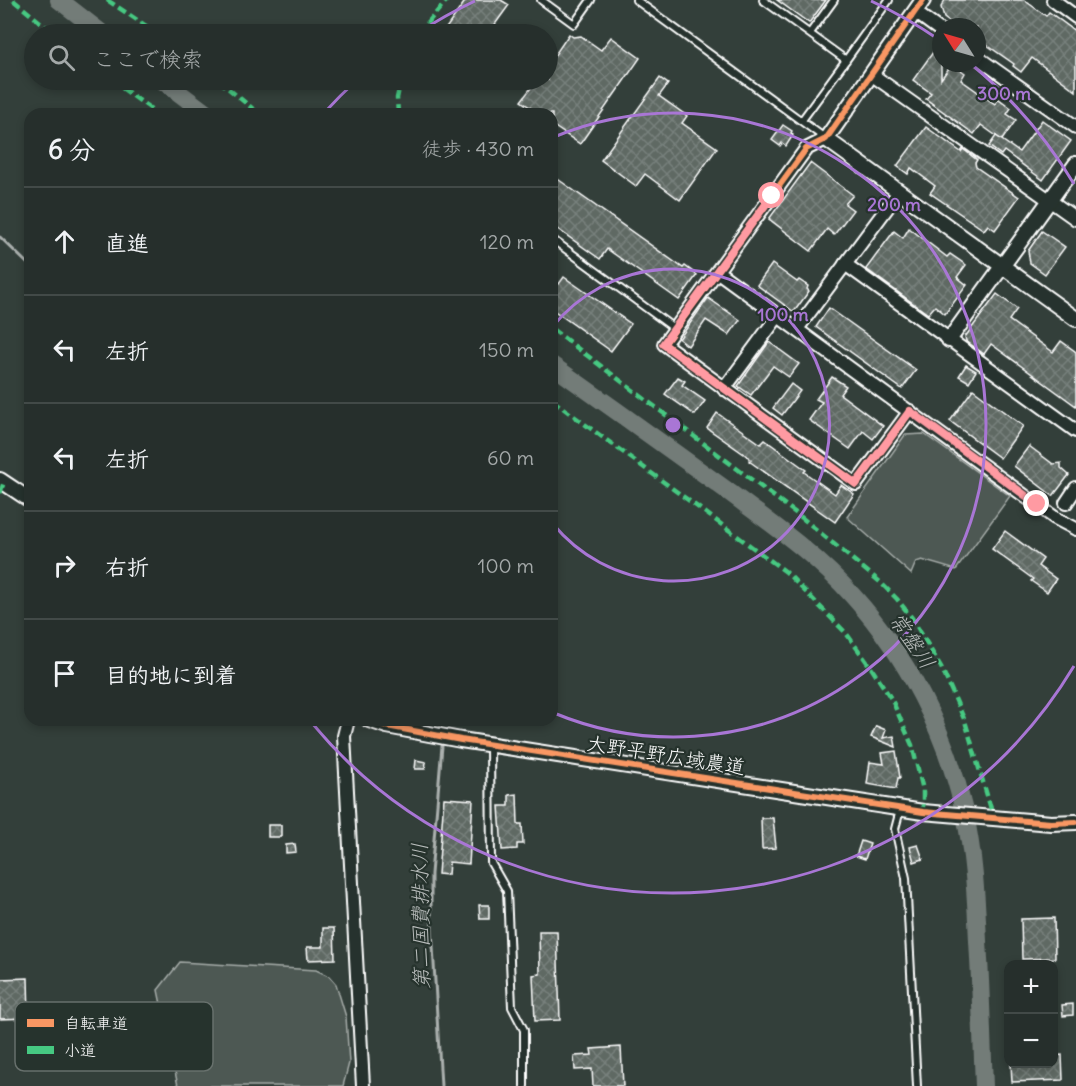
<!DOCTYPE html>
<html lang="ja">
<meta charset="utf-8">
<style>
:root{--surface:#262f2c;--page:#323b38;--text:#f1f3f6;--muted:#a4a9a9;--line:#424a48}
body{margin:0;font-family:Delius,"Klee One",sans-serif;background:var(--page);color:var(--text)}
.controls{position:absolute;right:18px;bottom:18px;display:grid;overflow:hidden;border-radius:12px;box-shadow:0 3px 9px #0003}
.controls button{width:54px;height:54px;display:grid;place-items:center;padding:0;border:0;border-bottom:2px solid var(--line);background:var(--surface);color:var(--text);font:30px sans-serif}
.compass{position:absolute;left:932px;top:18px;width:54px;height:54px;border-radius:50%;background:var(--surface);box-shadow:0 3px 9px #0003;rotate:307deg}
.stop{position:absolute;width:18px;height:18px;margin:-14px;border:4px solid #ff9aa2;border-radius:50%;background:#fff}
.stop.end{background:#ff9aa2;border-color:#fff;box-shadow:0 2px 6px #0008}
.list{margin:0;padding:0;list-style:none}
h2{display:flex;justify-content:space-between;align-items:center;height:78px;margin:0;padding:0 24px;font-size:26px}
h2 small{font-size:20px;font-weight:400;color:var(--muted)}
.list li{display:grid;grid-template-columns:39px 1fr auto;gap:18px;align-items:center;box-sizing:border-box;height:108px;padding:0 24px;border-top:2px solid var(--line)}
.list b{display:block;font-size:22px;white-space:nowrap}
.list em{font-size:20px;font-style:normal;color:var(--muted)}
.icon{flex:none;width:33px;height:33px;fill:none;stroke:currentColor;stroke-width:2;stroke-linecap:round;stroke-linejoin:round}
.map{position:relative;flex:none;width:1076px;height:1086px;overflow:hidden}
.search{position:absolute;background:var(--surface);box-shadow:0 3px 9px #0003;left:24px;top:24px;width:534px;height:66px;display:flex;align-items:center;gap:15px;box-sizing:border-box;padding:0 21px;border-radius:33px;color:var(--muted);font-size:22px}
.panel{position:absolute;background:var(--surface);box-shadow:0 3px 9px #0003;left:24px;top:108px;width:534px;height:618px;border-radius:18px}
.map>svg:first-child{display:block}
.pitch{fill:#4d5853;stroke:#a6aca9;stroke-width:1.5}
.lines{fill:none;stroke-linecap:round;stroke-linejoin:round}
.stream{stroke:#abb0ae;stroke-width:3}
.river{stroke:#737b78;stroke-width:18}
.building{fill:url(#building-cross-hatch);stroke:#fff;stroke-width:1.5}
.service-casing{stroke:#fff;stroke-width:10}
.minor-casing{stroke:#fff;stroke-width:16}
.tertiary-casing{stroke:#fff;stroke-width:18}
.service{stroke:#26332d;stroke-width:6}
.minor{stroke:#26332d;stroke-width:12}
.tertiary{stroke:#26332d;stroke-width:14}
.quiet{stroke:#46c982;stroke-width:4.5;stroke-dasharray:9 4.5;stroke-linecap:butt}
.cycleway-casing{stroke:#26332d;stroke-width:10}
.cycleway{stroke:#f99763;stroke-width:6}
.route{stroke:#ff9aa2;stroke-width:8}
.ring{fill:none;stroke:#a976d5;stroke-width:3}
.labels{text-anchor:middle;stroke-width:4.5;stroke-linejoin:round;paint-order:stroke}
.street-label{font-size:20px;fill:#fff;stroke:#26332d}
.water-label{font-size:21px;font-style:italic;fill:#b9bdbc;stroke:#26332d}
.key{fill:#26332d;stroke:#67706c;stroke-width:1.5}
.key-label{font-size:16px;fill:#fff}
.centre{fill:#a976d5;stroke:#26332d;stroke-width:3}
.ring-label{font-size:18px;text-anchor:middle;font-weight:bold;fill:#a976d5;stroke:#26332d;stroke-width:4.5;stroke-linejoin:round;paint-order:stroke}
</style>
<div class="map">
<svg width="1076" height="1086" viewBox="0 0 1076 1086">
<defs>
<pattern id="building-cross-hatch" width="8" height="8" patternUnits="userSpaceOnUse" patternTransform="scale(1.5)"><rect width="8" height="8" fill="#5f6964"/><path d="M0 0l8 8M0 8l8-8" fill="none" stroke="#77807b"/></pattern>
</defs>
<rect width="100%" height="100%" fill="#333f3a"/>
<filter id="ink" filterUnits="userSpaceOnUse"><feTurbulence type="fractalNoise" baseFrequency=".0167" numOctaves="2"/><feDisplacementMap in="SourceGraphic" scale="12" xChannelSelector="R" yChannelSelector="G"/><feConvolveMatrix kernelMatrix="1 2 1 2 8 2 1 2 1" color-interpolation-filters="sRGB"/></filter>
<g filter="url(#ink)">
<g class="pitch">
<polygon points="924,434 1010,496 956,570 922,560 916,562 911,574 847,517 905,435"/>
<polygon points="180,962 316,970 329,976 336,984 346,1017 349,1063 343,1086 178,1086 158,990"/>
</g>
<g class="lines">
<g class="stream">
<polyline points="0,237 30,266"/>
<polyline points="439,720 440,725"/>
<polyline points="441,1086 431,911 431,874 442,746"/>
</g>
<g class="river">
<polyline points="59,0 103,34"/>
<polyline points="162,80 207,114"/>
<path d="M552,365c58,41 115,82 173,124 44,33 91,65 128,107 54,60 93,136 111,215 10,43 12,86 14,130 3,48 4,97 6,145"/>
</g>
</g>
<g class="building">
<polygon points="466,0 501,0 509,5 488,34 442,34"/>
<polygon points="777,0 826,0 809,23"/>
<polygon points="945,0 1024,0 1046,16 1049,12 1076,32 1076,91 1032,58 1021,72 1013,66 1014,64 977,38 977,27 969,27 961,21 956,27 944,18 941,7"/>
<polygon points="569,34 573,37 581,36 601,50 611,37 640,58 580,144 552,125 552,114 540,114 521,101 537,80 548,80 548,65"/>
<polygon points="941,41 941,79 952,64 965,73 961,80 995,104 999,99 1011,108 1007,114 1016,120 1002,140 981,125 974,134 926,99 931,93 913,80"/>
<polygon points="660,78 668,84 659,96 687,116 682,123 717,148 680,200 645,174 636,186 601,160"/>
<polygon points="1042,120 1071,141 1043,180 1004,151 1001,155 989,146 996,136 1019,152"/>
<polygon points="783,125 792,131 791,133 793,135 786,146 782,143 780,146 772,140"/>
<polygon points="926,127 961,152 963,149 977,160 975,163 976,167 1019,197 995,230 988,225 984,230 930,193 935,186 911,168 908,174 897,166"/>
<polygon points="810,163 853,195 845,204 853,210 834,235 827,229 811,251 769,219"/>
<polygon points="552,175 683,268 685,266 697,275 679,300 607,249 600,259 552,225"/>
<polygon points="909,228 947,257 950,254 966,265 957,277 967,285 945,314 935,306 928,314 866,269 894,231 903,238"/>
<polygon points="1042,231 1065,247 1045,274 1030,263 1028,251"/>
<polygon points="772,264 797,282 799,280 808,286 807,289 809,291 794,312 757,285"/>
<polygon points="564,277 631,324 611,351 552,309 552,279 559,284"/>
<polygon points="997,294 1017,309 1009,320 1053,352 1061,341 1076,352 1076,406 991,344 984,354 966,341 965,337"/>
<polygon points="708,298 740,320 729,335 706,320 688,346 679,339"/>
<polygon points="829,308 916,370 902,389 816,327"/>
<polygon points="769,342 799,364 789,377 773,366 751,395 738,386"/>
<polygon points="966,365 976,371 969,382 959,376"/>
<polygon points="678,377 685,381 682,385 705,401 695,415 665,394"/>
<polygon points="832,377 846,386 840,394 883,426 873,439 863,431 850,449 809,420 822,402 816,399"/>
<polygon points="791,384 800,391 782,415 773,408"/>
<polygon points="973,389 1023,426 1000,458 950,421"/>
<polygon points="717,413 761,444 765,440 806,470 804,472 835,494 841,485 854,494 835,522 749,461 751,459 707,428"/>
<polygon points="1029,446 1053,464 1061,463 1061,468 1069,475 1053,496 1014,466"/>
<polygon points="1005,531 1043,559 1038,566 1056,579 1047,592 1031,581 1033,579 992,549"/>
<polygon points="876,726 886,730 883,738 894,736 896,747 871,737"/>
<polygon points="896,751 900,778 898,778 896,789 867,784 870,762 884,764 882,753"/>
<polygon points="416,760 426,762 425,769 415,769"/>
<polygon points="517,794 518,824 522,824 523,844 517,844 517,849 502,850 499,806 509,806 509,795"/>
<polygon points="444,798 473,800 469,864 449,862 448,875 438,874"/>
<polygon points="761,818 773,818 776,848 762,849"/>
<rect x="268" y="825" width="13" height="12"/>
<polygon points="861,841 870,844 865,859 856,856"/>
<polygon points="295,844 296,852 286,853 286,845"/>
<polygon points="918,845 923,859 914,862 910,847"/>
<polygon points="479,905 489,905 489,919 480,919"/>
<polygon points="1054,918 1055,958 1022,959 1021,919"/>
<polygon points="323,928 334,928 335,959 308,960 307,947 323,947"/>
<polygon points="539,931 557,931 560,1020 535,1021 533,975 540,974"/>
<polygon points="28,978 29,1018 0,1019 0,979"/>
<polygon points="1073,1004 1073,1015 1063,1016 1062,1005"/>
<polygon points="621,1047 623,1086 593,1086 592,1069 575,1070 574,1056 592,1055 591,1049"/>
<polygon points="1062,1055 1063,1080 1012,1082 1011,1064 1053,1064 1053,1056"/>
</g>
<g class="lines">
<defs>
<g id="service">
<polyline points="541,0 574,24 591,0"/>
<polyline points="636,0 826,139"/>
<polyline points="763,0 846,60 802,120"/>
<polyline points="810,33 834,0"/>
<polyline points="846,60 889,0"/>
<polyline points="552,239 675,329"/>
<polyline points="490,744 491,863 507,891 512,1007 524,1030 524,1086"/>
<polyline points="900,810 895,829 906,878 917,1086"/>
</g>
<g id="minor">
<polyline points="1053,0 1076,17"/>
<polyline points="915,12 941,31"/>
<polyline points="977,57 1076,127"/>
<polyline points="871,74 1076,219"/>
<polyline points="826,139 806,149 664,344 856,484 910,411"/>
<polyline points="845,264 1076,431"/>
<polyline points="718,272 1055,518 1076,529"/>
<polyline points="797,329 899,192"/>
<polyline points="724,389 778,316"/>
<polyline points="1066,503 1076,488"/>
<polyline points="348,720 344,736 363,1086"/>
</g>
<g id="tertiary">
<polyline points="923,0 826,139 1076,319"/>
<polyline points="949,340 1076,164"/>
<polyline points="0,480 30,500"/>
<polyline points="369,720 387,726 461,740 923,812 1051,823 1076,822"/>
</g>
</defs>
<use href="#service" class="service-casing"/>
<use href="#minor" class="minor-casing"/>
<use href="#tertiary" class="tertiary-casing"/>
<use href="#service" class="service"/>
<use href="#minor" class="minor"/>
<use href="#tertiary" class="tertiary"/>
<g class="quiet">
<polyline points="13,0 55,34"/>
<polyline points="107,0 158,34"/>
<polyline points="418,34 447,0"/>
<polyline points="111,80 158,114"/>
<polyline points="218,80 259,114"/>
<polyline points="398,114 397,98 401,80"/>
<polyline points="552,329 801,517 880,582 897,599 912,618 941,667 965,721 994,819"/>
<polyline points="552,400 786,572 846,633 872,669 892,700 912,745 923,790 923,812"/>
<polyline points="0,493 4,482"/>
</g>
<defs>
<g id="cycleway">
<polyline points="910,411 856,484 664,344 806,149 826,139 923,0"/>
<polyline points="369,720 387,726 461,740 923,812 1051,823 1076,822"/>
</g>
</defs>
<use href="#cycleway" class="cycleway-casing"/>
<use href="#cycleway" class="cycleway"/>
</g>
</g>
<g class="lines" filter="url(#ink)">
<polyline class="route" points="772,196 663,344 856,484 910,411 1037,504"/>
</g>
<g class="ring">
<path d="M553 326A156 156 0 1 1 553 524"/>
<path d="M554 137A312 312 0 1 1 554 713"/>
<path d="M1074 666A468 468 0 0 1 312 723M325 112A468 468 0 0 1 357 80M418 33A468 468 0 0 1 475 1M871 1A468 468 0 0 1 938 39M971 64A468 468 0 0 1 1074 184"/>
</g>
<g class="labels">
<g class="street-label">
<text transform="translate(666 755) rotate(9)" y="7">大野平野広域農道</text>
</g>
<g class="water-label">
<text transform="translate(912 641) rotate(56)" y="7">常盤川</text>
<text transform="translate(421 916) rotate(-91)" y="7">第二国費排水川</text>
</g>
</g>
<rect x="15" y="1002" width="198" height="69" rx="9" class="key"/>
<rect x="27" y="1019" width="27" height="8" fill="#f99763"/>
<rect x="27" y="1046" width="27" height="8" fill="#46c982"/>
<g class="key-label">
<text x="64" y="1029">自転車道</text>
<text x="64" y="1056">小道</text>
</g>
<circle cx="673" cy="425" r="9" class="centre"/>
<g class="ring-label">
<text x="1004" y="100">300 m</text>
<text x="894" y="211">200 m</text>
<text x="783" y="321">100 m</text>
</g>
</svg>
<div class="controls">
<button>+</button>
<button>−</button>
</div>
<svg class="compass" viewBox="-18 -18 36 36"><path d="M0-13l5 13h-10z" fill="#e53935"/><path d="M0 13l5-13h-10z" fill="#a4a9a9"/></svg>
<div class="stop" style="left:772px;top:196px"></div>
<div class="stop end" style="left:1037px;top:504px"></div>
<div class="search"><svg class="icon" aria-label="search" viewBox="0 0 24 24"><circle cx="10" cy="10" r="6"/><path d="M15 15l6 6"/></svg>ここで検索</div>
<section class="panel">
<h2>6 分<small>徒歩 · 430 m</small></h2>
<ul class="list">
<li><svg class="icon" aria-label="ahead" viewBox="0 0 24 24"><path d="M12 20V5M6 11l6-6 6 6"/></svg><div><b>直進</b></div><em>120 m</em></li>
<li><svg class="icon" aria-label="left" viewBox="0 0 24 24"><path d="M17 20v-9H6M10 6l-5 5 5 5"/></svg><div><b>左折</b></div><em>150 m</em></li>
<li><svg class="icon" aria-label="left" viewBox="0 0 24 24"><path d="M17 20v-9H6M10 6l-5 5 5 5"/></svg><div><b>左折</b></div><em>60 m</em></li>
<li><svg class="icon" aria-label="right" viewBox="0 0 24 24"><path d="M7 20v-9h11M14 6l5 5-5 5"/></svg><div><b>右折</b></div><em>100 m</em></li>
<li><svg class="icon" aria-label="arrive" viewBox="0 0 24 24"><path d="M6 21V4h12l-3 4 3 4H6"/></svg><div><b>目的地に到着</b></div></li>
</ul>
</section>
</div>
